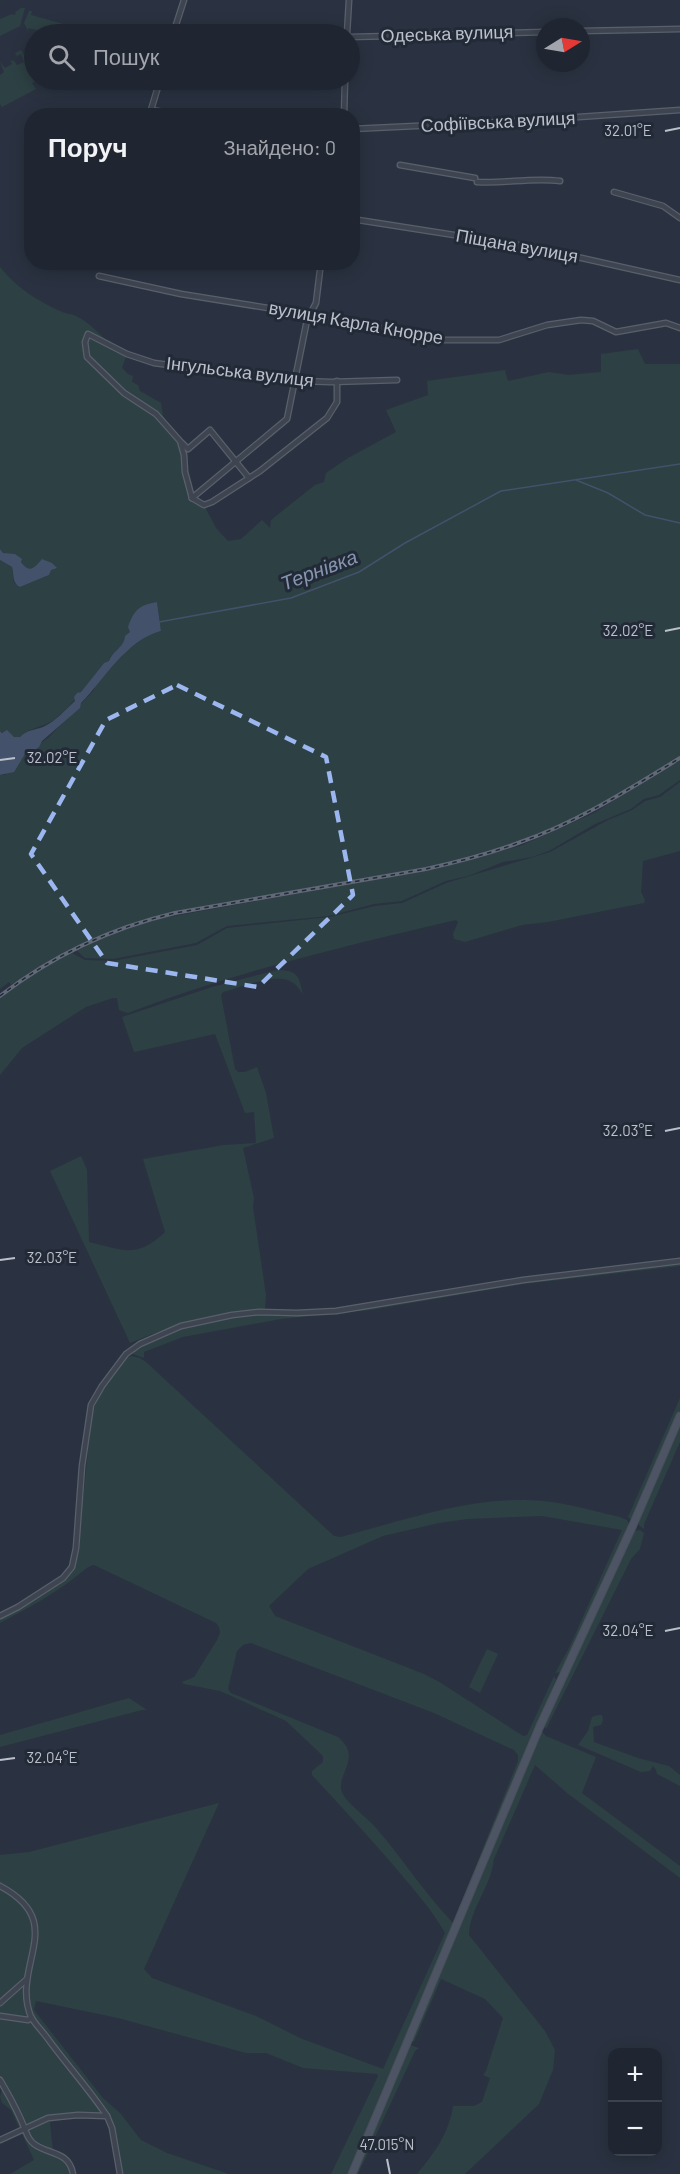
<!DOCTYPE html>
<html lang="uk">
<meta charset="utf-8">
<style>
:root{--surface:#202631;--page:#282e39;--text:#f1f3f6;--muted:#a2a5ab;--line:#3d434d}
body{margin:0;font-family:Barlow,sans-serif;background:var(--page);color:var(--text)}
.controls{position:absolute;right:18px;bottom:18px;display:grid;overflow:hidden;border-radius:12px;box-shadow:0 3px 15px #0003}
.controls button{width:54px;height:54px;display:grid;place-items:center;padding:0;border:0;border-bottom:2px solid var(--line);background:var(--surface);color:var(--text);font:30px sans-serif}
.compass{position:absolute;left:536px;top:18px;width:54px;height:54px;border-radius:50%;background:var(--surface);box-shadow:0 3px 15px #0003;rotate:79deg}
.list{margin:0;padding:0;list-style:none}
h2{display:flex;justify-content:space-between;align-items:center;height:78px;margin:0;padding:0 24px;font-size:26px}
h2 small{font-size:20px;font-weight:400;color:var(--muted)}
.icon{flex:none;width:33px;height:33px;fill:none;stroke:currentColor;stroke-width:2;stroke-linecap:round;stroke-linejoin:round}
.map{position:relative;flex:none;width:680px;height:2174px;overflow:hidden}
.search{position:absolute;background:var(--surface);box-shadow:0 3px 15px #0003;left:24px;top:24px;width:336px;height:66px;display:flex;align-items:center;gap:15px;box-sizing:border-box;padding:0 21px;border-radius:33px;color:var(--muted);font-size:22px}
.panel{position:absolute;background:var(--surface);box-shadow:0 3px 15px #0003;left:24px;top:108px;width:336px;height:162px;border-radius:24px}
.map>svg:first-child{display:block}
.green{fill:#2d4043;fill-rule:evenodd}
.water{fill:#43516a}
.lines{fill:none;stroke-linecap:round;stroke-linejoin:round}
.stream{stroke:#43516a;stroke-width:1.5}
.street-casing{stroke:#59606c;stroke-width:7}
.secondary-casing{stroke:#484e5b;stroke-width:9}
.street{stroke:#3e4551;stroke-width:4.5}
.secondary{stroke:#4d5464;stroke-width:7}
.rail-casing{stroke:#616978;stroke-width:4}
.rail{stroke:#232a37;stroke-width:1.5;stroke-dasharray:4.5;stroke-linecap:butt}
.marked{fill:none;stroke:#9cb6ef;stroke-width:4.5;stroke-dasharray:12 8;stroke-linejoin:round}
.ticks{fill:none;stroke:#bbc0cb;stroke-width:2}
.labels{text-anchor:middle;stroke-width:6;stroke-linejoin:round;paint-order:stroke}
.street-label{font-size:18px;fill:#bbc0cb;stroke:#232a37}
.water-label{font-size:20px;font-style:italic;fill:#8695af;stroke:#232a37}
.ticks-label{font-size:15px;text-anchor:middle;fill:#bbc0cb;stroke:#232a37;stroke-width:6;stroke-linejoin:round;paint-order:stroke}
</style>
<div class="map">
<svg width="680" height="2174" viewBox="0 0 680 2174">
<rect width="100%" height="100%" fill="#2a3241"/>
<g class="green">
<polygon points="21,8 25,8 20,26 0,36 0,19 12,14 13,15 16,14 15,12"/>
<polygon points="29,11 32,11 31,15 67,25 65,34 55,33 53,34 28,28 28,31 24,23"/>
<polygon points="30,45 34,46 34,56 31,56 34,57 34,80 40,80 32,83 36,89 2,107 0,104 0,75 4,72 0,62 5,68 12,64 10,60 14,61 17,65 24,62 21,54 17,56 15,53 21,50 24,55 28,53 26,47"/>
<path d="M0,267c15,19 37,34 60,44 6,3 13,3 18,6 19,10 27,27 49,37l-5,14 6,6 5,2 -1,6 6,3 2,6 21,12 3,19 16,19 12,57 12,7 12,23 12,13 13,-2 21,-19 8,8 1,-8 44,-35 9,-3 2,-9 22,-15 48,-26 -10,-22 42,-15 -1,-14 78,-11 3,11 41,-9 20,3 32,-3v-18l37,-5 7,15h35v393c-51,33 -104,65 -162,85 -30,10 -61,18 -92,25l-260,47c-60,16 -103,39 -155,71l-2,-3 -9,7v-214h5l20,-21 3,1c8,-6 13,-13 21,-18l45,-47 1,-4 32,-36 24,-17 10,-2 -4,-29 -6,1 -27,41 -14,13 -1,4 -5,2c-16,20 -30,41 -50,57 -10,7 -26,8 -34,17h-6l-14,-6v-171l12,7 2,16 6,4 29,-12 -10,-13 -3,6 -5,2 -5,-2 -5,-6 -18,-9 -3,-4z"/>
<polygon points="680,760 680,780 659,795 644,799 631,809 595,824 549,851 532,857 503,862 468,876 446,881 402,901 374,904 329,916 227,926 196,943 113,959 85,958 77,951 77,949 113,933 158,919 426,870 520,846 594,813"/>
<path d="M680,782v69l-37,10 -2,31 4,8 -1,3 -96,19 -26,3 -57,17 -11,-3 -1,-5 5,-12 -2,-2c-111,26 -221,52 -328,93l-9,-3 -2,-12h-4l-27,9 -64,41 -22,27v-78l36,-25 34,-20 15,8 28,1 84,-16 30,-17 102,-11 46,-11 27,-3 44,-20 104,-31 58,-32 24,-10 13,-9 15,-4z"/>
<path d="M277,970c21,0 22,6 26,25 -3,-6 -7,-11 -13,-14 -15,-8 -51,7 -67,11l-2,3 14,74 3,3h7l12,-5 9,26 8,45 -31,10 11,50 -1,9 13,88 -1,15c-47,-1 -92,16 -135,33l-80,-172 31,-15 6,14 2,72c34,8 48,17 76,-10l-22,-73 81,-14 32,-2 -2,-31 -9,1 -30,-79 -81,18 -12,-35 90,-30z"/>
<polygon points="680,1262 680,1266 524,1284 370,1310 281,1319 183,1337 144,1352 144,1358 130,1353 133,1349 182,1327 232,1317 254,1314 297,1314 524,1282"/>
<path d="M131,1356l9,2 6,4 188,174 7,1c60,-16 121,-38 184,-37 33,0 64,10 95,17l7,3 3,6 -68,146 -7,1 14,-25 53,-118 -80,-14 -75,3 -28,4 -56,13 -75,33 -39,37 6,10 149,58 17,9 82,53 4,-1 27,-59 2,4 -206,494h-19l47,-98 -1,-2 -74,-6 -37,-15h-20l-128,-35 -82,-17 -2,9 69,88 18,16 20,26 26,13 62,21h-107l-8,-47 -5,-9 -42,1 -17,3 3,30c10,6 15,11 18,22h-61l24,-14 -23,-50 -9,-7 -2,-6 2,-8h-2v-202l18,11 11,13 6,22 -9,41 3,36 3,-1c-18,-52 37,-87 -32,-124v-30l29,-3 190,-49 -75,166 8,9 104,38 44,22 83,31 62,-136c-13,-24 -33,-45 -50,-66 -27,-31 -55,-62 -83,-92v-4l11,-9v-6l-37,-35 -66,-30 -36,-7 -2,-2 12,-5 23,-37 3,-7 -1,-6 -3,-4 -122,-58c-8,2 -9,5 -16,10 -23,19 -52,34 -78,48v-4l19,-10 45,-30 10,-12 4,-19 1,-27 4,-23 9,-85 11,-26 22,-29zM251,1643l183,70 80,37 4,5v6l-65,162c-28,-29 -50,-64 -76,-94 -10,-12 -25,-21 -33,-33 -13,-19 21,-37 -6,-59l-107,-44 -3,-4 9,-38 6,-6z"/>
<polygon points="680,1398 680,1411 633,1521 628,1517"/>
<polygon points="680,1426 680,1442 644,1524 644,1529 639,1525 639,1521"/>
<polygon points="640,1530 644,1533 640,1549 631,1559 546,1729 544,1725 634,1531"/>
<polygon points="487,1649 498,1654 480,1693 469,1687"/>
<polygon points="129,1698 147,1710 142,1710 0,1747 0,1735"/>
<polygon points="598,1715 602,1715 603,1720 601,1725 593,1727 594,1742 638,1758 669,1766 680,1775 680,1786 657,1774 656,1770 653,1766 650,1771 641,1772 578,1745 588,1731 592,1717"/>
<path d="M540,1730l6,6 50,21 -14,36 98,73v12l-113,-85 -32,-28 -41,94c-3,28 -24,49 -25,76l76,96 10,19 -2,20 -14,34 -74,70h-48c17,-21 32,-40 36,-68h21l8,-4 8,-24 -7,-3 3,-4 17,-53 -18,-19 -44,-20 -27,63 -3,-3 62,-146z"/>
<polygon points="410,2045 419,2048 415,2051 358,2174 355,2174 408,2046"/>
</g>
<g class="water">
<path d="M0,549l3,4 12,1 7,5 -1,3c9,12 13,6 21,-3l10,4 5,5 -6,2 -2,5 -29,12c-8,-3 -6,-13 -8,-20l-12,-7z"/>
<path d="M157,602l4,29c-35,9 -57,49 -80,72l-1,5 -38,33 -3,6 -11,8 -3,-1 -11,18 -14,3v-44l2,2 5,-3 7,7h6c6,-7 15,-7 23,-10 13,-6 22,-17 32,-26l-1,-4 3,-4 4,-1 23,-29 5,-2c4,-11 15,-13 16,-25l5,-4 -2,-5c6,-17 11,-22 29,-25z"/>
</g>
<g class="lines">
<g class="stream">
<polyline points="576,480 608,493 645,515 680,523"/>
<polyline points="159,622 291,598 359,572 405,543 501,491 680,464"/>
</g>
<defs>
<g id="street">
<polyline points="581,31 680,29"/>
<polyline points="173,34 184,0"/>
<polyline points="347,34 349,0"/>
<polyline points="350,37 545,32"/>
<polyline points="151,110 191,116"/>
<polyline points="147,116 151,110 160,80"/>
<polyline points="344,116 345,80"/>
<polyline points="352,129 521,121 680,110"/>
<polyline points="400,165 475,178"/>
<path d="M477,182c28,2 55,-5 83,-1"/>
<polyline points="614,192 663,206 680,218"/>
<polyline points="352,219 537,248 680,280"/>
<polyline points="99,276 181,294 330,318 439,340 499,340 547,325 581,320 593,321 616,332 666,323 680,328"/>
<polyline points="182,443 188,449 210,430 249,478"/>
<polyline points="192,498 185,472 184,455 180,441 156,414 124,393 87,357 85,342 88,334 127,354 154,363 192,368 300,381 331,382 397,380"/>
<polyline points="192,498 287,419 307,320 316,303 321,262"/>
<polyline points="192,498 204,505 212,502 260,471 327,418 337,402 337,381"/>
<polyline points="0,1616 18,1607 63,1578 72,1567 76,1548 82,1466 91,1405 102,1386 126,1354 140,1344 181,1326 232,1315 259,1312 297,1313 336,1311 523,1280 680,1261"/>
<path d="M0,1886c70,37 10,79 31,131 4,7 12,15 17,22 19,26 41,50 59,77l5,12 8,46"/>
<polyline points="0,2003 27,1979"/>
<polyline points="0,2016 28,2020 32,2018"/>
<path d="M0,2080c10,17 19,33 26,52 2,5 4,9 8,12 15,11 35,7 39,30"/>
<polyline points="0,2140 48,2118 78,2115 107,2116"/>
</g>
<polyline id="secondary" points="352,2174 540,1726 633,1525 680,1416"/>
</defs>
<use href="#street" class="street-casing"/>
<use href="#secondary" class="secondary-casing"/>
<use href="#street" class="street"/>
<use href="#secondary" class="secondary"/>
<defs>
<path id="rail" d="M0,996c52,-40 111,-68 175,-83l251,-44c31,-7 62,-15 92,-26 58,-20 110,-53 162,-85"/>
</defs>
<use href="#rail" class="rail-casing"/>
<use href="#rail" class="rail"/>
</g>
<path class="marked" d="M177,685l149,72 27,138 -95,92 -151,-24 -76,-109 75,-134z"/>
<path class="ticks" d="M665,131l15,-3M665,631l15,-3M0,760l15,-2M665,1131l15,-3M0,1260l15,-2M665,1631l15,-3M0,1760l15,-2M387,2159l3,15"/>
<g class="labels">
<g class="street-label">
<text transform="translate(447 34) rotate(-2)" y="6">Одеська вулиця</text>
<text transform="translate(498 122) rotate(-3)" y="6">Софіївська вулиця</text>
<text transform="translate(517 246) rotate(10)" y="6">Піщана вулиця</text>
<text transform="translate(356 323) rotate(10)" y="6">вулиця Карла Кнорре</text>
<text transform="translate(240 372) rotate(7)" y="6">Інгульська вулиця</text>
</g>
<g class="water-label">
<text transform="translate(319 570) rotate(-21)" y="7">Тернівка</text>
</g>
</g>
<g class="ticks-label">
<text x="628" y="136">32.01°E</text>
<text x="628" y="636">32.02°E</text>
<text x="52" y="763">32.02°E</text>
<text x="628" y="1136">32.03°E</text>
<text x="52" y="1263">32.03°E</text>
<text x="628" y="1636">32.04°E</text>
<text x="52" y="1763">32.04°E</text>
<text x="387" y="2150">47.015°N</text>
</g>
</svg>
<div class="controls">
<button>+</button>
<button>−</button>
</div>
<svg class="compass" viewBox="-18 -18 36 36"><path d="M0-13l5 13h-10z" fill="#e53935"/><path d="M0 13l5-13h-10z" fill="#a2a5ab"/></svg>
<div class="search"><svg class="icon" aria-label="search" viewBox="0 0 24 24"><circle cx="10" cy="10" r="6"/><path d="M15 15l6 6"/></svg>Пошук</div>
<section class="panel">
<h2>Поруч<small>Знайдено: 0</small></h2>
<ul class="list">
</ul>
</section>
</div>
